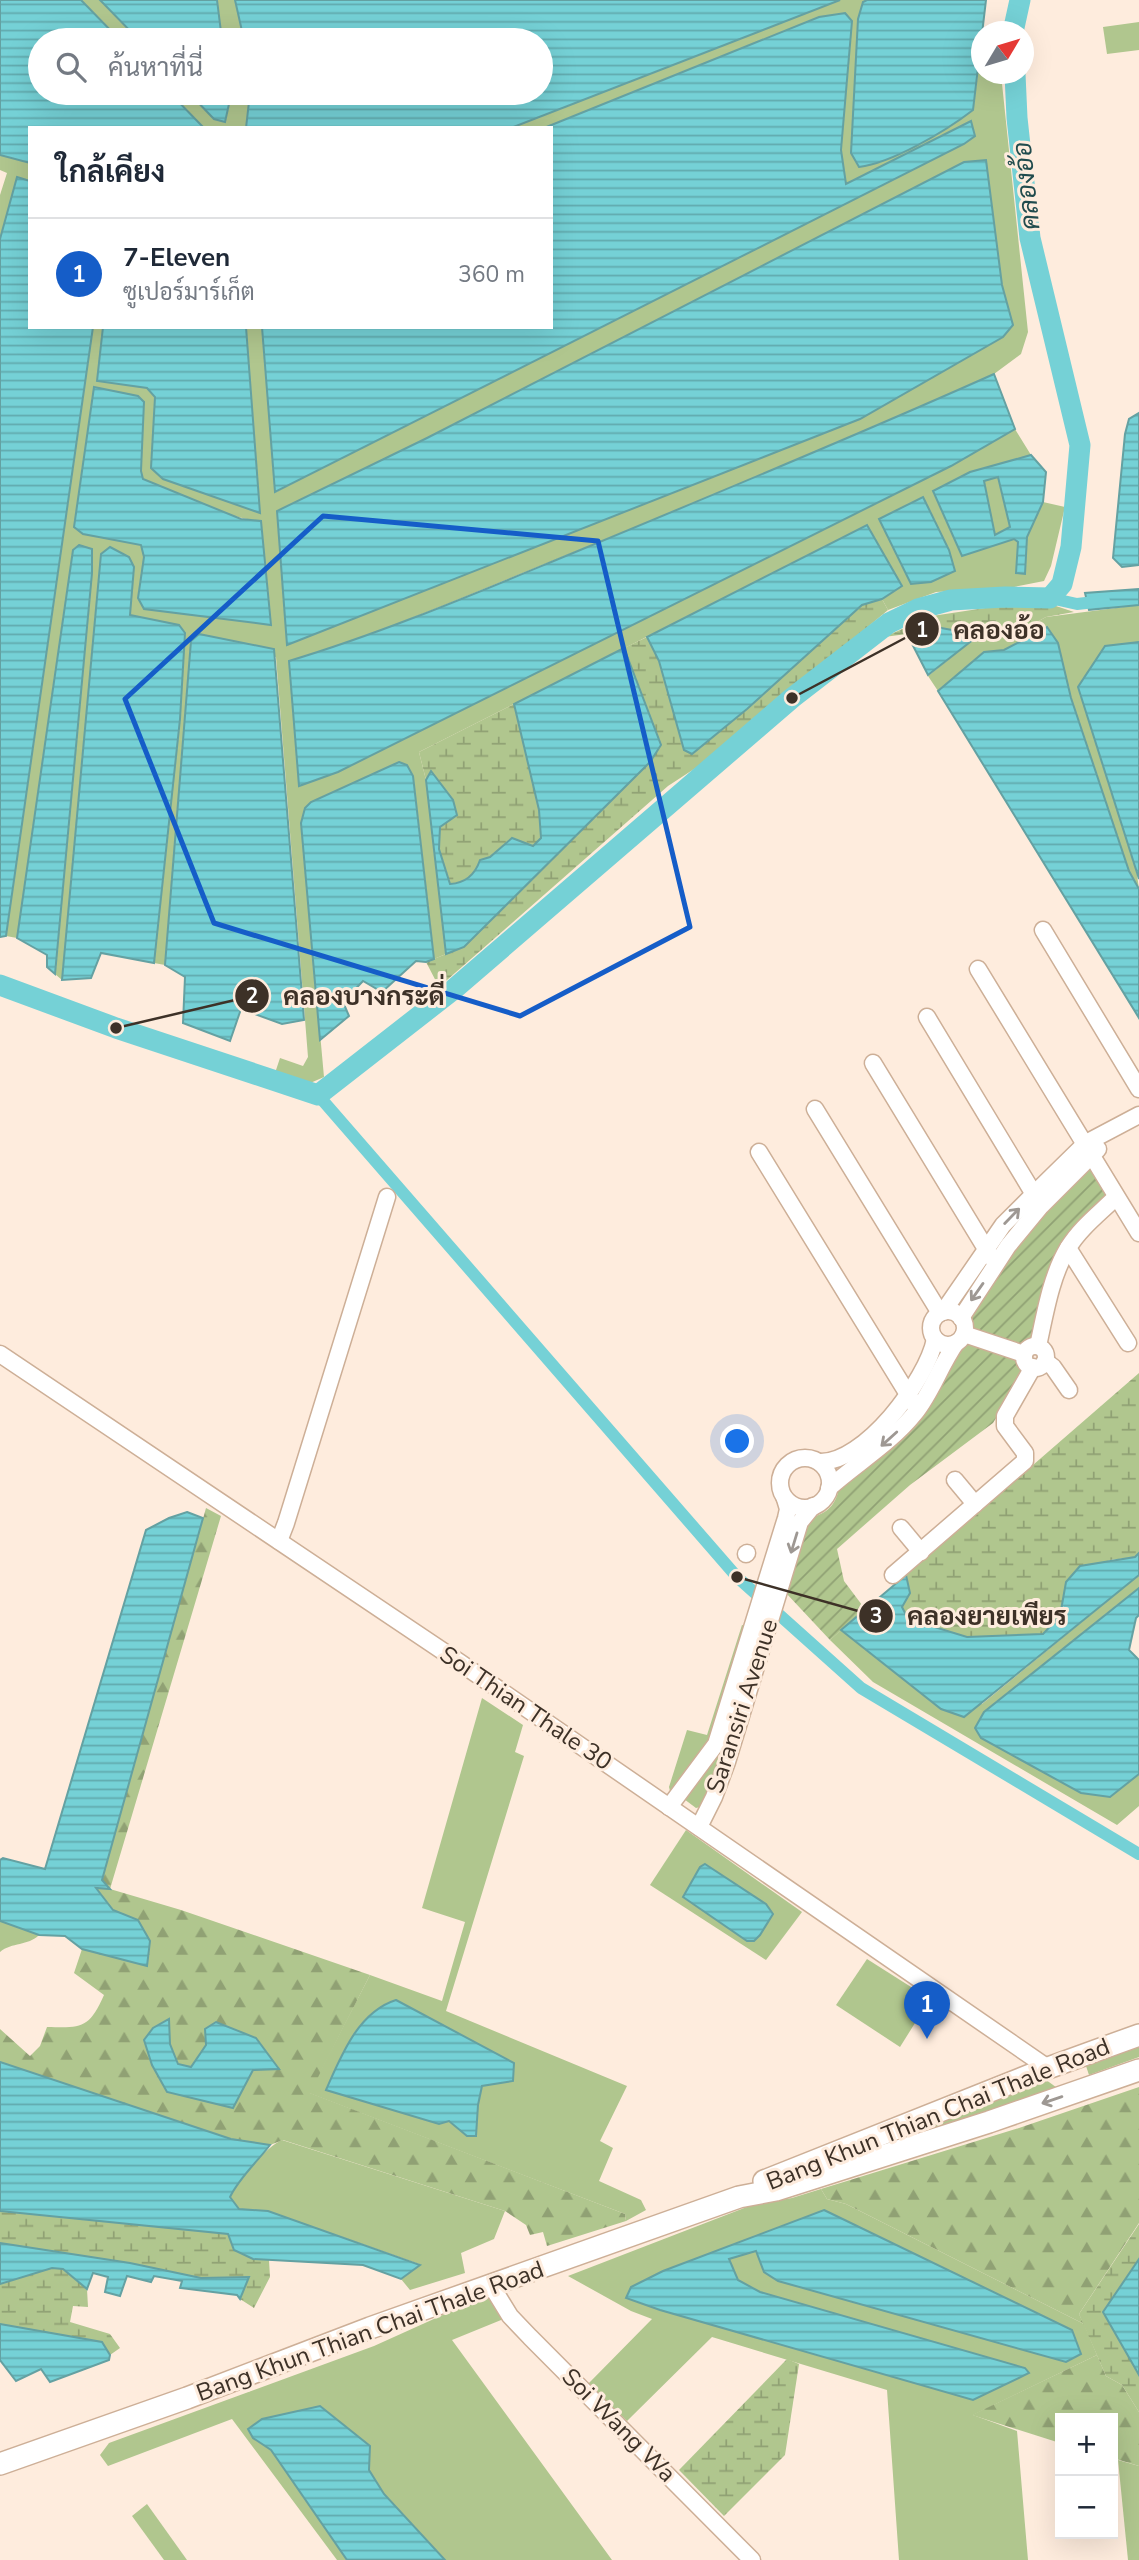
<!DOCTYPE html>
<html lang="th">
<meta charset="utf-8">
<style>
:root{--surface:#fff;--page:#f6f6f7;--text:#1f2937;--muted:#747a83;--line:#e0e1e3;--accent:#155dc8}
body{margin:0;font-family:"Nunito Sans",Sarabun,sans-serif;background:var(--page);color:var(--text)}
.controls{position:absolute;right:21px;bottom:21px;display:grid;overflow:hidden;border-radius:0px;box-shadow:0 7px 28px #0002}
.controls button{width:63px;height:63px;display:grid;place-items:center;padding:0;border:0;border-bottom:2px solid var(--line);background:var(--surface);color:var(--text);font:35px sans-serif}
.compass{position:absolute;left:971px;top:21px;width:63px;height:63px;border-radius:50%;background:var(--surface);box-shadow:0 7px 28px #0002;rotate:52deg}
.you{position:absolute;left:738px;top:1442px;width:24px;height:24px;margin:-18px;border:5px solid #fff;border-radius:50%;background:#1a73e8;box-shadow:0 0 0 10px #1a73e833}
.badge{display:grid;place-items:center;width:46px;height:46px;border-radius:50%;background:var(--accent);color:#fff;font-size:23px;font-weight:700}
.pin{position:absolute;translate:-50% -58px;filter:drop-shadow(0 2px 4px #0008)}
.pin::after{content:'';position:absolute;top:37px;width:24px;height:21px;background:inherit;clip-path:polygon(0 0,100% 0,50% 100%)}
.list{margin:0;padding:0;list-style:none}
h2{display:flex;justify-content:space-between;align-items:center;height:91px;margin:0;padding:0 28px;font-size:30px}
h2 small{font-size:23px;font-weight:400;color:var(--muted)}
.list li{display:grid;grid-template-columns:46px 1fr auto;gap:21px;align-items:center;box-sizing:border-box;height:112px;padding:0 28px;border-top:2px solid var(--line)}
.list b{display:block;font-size:26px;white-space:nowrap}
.list p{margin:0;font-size:23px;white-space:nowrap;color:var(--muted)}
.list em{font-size:23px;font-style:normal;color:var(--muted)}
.icon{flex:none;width:38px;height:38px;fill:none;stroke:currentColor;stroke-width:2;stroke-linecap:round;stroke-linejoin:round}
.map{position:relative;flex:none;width:1139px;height:2560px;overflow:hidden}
.search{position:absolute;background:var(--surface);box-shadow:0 7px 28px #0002;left:28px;top:28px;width:525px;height:77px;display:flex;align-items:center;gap:18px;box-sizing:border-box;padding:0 24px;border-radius:38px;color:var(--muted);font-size:26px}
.panel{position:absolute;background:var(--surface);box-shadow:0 7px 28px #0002;left:28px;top:126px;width:525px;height:203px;border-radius:0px}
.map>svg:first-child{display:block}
.grass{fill:#b0c68e;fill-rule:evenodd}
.forest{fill:url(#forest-firs);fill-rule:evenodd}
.wetland{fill:url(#wetland-marsh)}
.garden{fill:url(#garden-furrows)}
.water{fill:url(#water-rules);stroke:#64a1a2;stroke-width:2;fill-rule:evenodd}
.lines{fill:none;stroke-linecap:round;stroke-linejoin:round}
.canal{stroke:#75d1d6;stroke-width:12}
.river{stroke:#75d1d6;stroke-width:21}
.minor-casing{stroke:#cdaf97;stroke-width:19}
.major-casing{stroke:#cdaf97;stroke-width:24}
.minor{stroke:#fff;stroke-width:16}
.major{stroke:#fff;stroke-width:21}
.oneway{stroke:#9e9893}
.marked{fill:none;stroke:#155dc8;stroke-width:5;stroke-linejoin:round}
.labels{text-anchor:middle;stroke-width:6;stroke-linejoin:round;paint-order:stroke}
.street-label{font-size:24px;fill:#3d3127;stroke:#feecdd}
.water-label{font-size:26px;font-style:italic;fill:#204b4d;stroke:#feecdd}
.leader{fill:none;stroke:#3d3127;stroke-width:2.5}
.callout-dot{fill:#3d3127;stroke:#feecdd;stroke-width:2.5}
.mark-label{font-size:21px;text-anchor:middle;font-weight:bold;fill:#fff}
.callout-label{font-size:26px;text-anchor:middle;font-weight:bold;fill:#3d3127;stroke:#feecdd;stroke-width:6;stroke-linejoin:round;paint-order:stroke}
</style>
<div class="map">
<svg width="1139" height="2560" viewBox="0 0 1139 2560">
<defs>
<pattern id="forest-firs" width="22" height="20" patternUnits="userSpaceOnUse" patternTransform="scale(1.75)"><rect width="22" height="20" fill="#b0c68e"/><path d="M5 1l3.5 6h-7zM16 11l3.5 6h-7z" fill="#90a174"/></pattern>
<pattern id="wetland-marsh" width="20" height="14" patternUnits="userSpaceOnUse" patternTransform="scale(1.75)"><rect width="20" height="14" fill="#b0c68e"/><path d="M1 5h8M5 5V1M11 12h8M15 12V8" fill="none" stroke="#90a174"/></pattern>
<pattern id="garden-furrows" width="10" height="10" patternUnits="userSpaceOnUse" patternTransform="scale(1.75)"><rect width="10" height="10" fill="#b0c68e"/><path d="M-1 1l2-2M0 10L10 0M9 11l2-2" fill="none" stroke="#90a174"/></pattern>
<pattern id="water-rules" width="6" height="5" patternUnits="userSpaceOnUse" patternTransform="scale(1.75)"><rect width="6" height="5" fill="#75d1d6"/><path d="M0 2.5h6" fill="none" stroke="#61aaae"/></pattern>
</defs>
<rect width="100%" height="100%" fill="#feecdd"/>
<g class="grass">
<polygon points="81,0 100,0 139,40 120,40"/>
<polygon points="217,0 235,0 244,40 222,40"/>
<path d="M840,0h27l-4,2 -4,165c33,-4 87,-36 114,-57l8,-58 1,22h19l27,258 -7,22 -27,20 -151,68 -391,160 -103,41 -60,18 10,124 39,-13 613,-306 64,-37 16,26 -61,17 -37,20 29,64 52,-17 4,3 -2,31 9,1 2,-37 16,-35 22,5 -14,59 -7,15 -35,7 -73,4 -48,18 -6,-11 20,-14 -36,-59 -447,226 7,28 20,174 -12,5 -21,-183 -108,32 -4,15 23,254 -16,7 -33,-11 5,-15 23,8 5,-9 -32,-400 -85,-16 -26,324 -11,-2 26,-244 -1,-94 -49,-10 4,-48 -33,-13 -39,426 -7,-6 37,-401v-24l-19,1 -56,388 -11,-2 87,-609h10l-6,54 50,7 8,9 -3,71 108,45 -14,-186h16l14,165 695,-370 -125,63 -5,-35 3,-137 -25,4 -275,111h-33zM986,160l16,125 10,40 -9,12 -143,82 -573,225 -10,-133 150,-73 537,-276zM141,471l2,8c36,17 78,38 118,42l10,104 -133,-27 6,-41 -3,-12 -15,-3z"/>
<polygon points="1139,22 1139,50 1107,54 1103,27"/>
<polygon points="170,93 189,93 214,119 229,104 228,93 250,93 246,128 204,128"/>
<polygon points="0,155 30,163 30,181 17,177 0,239 0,195 7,173 0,170"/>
<polygon points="998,477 1010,528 995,535 984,480"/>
<polygon points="1139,605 1139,642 1105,646 1139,889 1129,871 1071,698 1058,644 1047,627 1004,651 984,652 938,691 928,676 979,635 1009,637 1046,617"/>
<polygon points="1139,1575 1139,1588 984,1712 975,1728 1110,1797 1139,1774 1139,1806 1117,1825 873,1682 830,1640 841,1630 941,1709 982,1704"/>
<polygon points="742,1625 746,1626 707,1745 673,1791 670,1791 669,1787 687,1730 707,1735"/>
<path d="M482,1698l41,27 -8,27 9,4 -78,255 181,75 -27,55 13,7 -14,33 42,19 5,10 -20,11 -1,-7 -316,-121 61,-118 72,26 23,-79 -43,-14zM482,2086l-4,19 -2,31h-9l-18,-15 -10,3 -112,-34z"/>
<polygon points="715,1754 722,1758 714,1782 700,1807 696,1808 684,1799 709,1766"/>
<polygon points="686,1830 802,1912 766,1960 650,1885"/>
<path d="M0,1921l39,14c-11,11 -27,7 -39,17z"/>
<polygon points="867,1959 930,1999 900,2047 836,2005"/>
<polygon points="1139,2047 1139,2057 1089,2075 1086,2066"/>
<polygon points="1042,2077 1060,2090 901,2140 899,2138"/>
<path d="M282,2140l223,71 -11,28 -33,14 4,20 -55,17 -9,-11 18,-15 -151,-53 -29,-2 -9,-12c8,-17 36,-50 52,-57z"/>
<path d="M821,2189l6,10 19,5 238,120 13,31 -124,60 44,16 11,129h-129l-12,-170 -175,-53 -85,84 -39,-37 64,-65 -21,-8 -63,-35 184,-71 40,-7zM824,2210v84l-46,-13 -14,-9 -8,-22 -28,9 10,21 22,12 265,76 -52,32 -313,-90 -34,-12z"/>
<polygon points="487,2295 506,2318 452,2340 612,2560 445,2560 384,2495 369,2470 253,2438 271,2450 347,2560 337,2560 232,2419 108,2466 100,2455 109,2443 374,2346"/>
<polygon points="1118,2460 1139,2466 1139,2560 1128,2560"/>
<polygon points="147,2504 187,2560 164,2560 132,2516"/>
</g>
<g class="forest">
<path d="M206,1508l15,8 -111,373 71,21 189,65 -60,118 315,121 1,7 -79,25 -4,-14 -13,3 -4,-10 -21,-14 -222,-71 -13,5 -38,-6 -232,-77v-33l30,27 10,-10 7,-19c34,1 42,2 57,-32l-30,-22 8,-24 65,17 -9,-46 -25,-10 -17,-22h13l-7,-8zM169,2020l1,24 8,20 13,4 15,-23 73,24 -26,1 -12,19 -52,8 -21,-5z"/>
<polygon points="1139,2087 1139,2223 1079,2314 1084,2324 846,2204 827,2199 821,2189 1019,2128"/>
<polygon points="1097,2355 1106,2376 1122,2385 1139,2412 1139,2466 1113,2458 1113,2418 1060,2418 1060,2443 972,2415"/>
</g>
<g class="wetland">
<polygon points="882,599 888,610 711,758 668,786 439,987 426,962 464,947 650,762 660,745 624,648 647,637 659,661 747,709 838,624 862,604"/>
<polygon points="1005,605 1053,605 1074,612 1046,617 1009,637 918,627 907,634 884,637 932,616"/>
<path d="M514,704l25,106 2,29 -8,7 -21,-8 -22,19 -10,3c-5,15 -14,23 -30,24l-11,-35 1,-22 17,-13 -27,-42 -4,8 -7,-28z"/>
<polygon points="1139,1373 1139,1553 1135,1557 1110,1560 1066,1582 1060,1616 1043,1634 967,1637 908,1619 902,1607 910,1593 906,1575"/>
<polygon points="0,2211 228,2234 253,2259 269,2260 270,2277 254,2308 240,2299 248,2277 201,2278 130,2263 0,2243"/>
<polygon points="1139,2224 1139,2259 1103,2312 1139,2375 1139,2412 1122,2385 1106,2376 1079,2314"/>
<polygon points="52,2268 63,2269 87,2289 88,2307 73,2306 70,2322 110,2334 120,2348 110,2355 102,2342 0,2324 0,2284"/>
<polygon points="787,2359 799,2364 785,2455 724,2516 679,2470"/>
</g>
<path class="garden" d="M1086,1165h6l20,28 -35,36 -42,110 -8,3 -11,15 9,14 -32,52 -83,62 -73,64 7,32 21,28 -35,31 -44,-47 21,-74c24,-7 29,-14 34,-39l27,-15 87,-115 11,-8 4,-13 -2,-13 29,-47z"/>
<g class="water">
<polygon points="0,0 81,0 120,40 40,40 40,93 170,93 204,128 30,128 30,163 0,155"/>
<polygon points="100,0 217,0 222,40 139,40"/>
<polygon points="235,0 840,0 511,128 246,128 250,93 541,93 541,40 244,40"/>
<path d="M867,0h119l-13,110c-27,21 -81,53 -114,57l-8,-14 7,-134 5,-17z"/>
<polygon points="845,13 852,21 841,150 846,184 971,121 975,136 964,144 275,492 262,327 551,327 551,128 544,128 819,17"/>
<polygon points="189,93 228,93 229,104 225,122 214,119"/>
<polygon points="986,160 1002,285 1013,325 1003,337 860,419 287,645 277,511 427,438 964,162"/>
<polygon points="17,177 30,181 30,327 93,327 6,936 0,937 0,239"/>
<polygon points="103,327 246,327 260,513 163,479 151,468 155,397 147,388 97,381"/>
<path d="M994,374l21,55 -64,37 -613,306 -39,14 -10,-125c103,-31 201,-74 301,-115 135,-56 270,-112 404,-172z"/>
<polygon points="94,387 138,396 144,402 141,471 143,479 241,519 261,521 271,625 144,609 138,598 144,557 141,545 83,534 74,527"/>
<polygon points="1139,413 1139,565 1122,567 1113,558 1125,434 1129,419"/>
<path d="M1031,455l15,17 -3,30 -16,35 -2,37 -9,-1 2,-31 -4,-3 -52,17 -29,-65 37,-19zM998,477l12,50 -15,8 -11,-54z"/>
<polygon points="923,497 949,550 955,571 931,582 911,584 879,519"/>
<polygon points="867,525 902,586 882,599 862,605 747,709 692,754 684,750 659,661 647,637"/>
<polygon points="79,545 92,549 92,573 55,974 47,967 47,955 17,938 73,550"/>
<polygon points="110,547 129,557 134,567 130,615 179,625 185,633 180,719 154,963 101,953 91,978 62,980 101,554"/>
<polygon points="1139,589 1139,605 1089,610 1085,593"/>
<polygon points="918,627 936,627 979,635 928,675 907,634"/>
<polygon points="1047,627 1058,643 1071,698 1129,871 1139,889 1139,1018 938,691 984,652 1004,650"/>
<polygon points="199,634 274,649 304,1020 282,1024 241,1009 230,1041 183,1023 185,977 165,965 191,641"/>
<polygon points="1139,642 1139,879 1078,687 1105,646"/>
<path d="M624,648l37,97 -11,17 -186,185 -18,7 -20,-174 5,-9 22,29 4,15 -17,12 -1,22 11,35c16,-1 25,-9 30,-24l10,-3 22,-19 21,8 8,-8 -2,-28 -25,-106z"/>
<polygon points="399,762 407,765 413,776 434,959 426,962 416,961 382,992 363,981 343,1002 349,1016 320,1040 301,823 305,808 311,802"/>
<polygon points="187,1512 203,1518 102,1880 110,1889 96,1888 113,1910 138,1920 150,1941 147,1966 82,1949 65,1936 39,1935 0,1921 0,1860 3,1858 45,1869 146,1530 169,1518"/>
<polygon points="1139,1553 1139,1575 964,1717 941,1709 841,1630 906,1575 910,1593 902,1607 908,1619 967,1637 1043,1634 1060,1616 1066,1582 1080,1566 1135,1557"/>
<polygon points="1139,1588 1139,1615 1136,1618 1129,1650 1139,1660 1139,1774 1110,1797 1081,1793 981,1738 975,1728 984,1712"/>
<polygon points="705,1864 766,1904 773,1914 760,1935 754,1941 747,1941 683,1897 700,1867"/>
<path d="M396,2000l118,63 -1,18 -31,5 -4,19 -2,31h-9l-18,-15 -10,3 -113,-34c15,-34 32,-78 70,-90z"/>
<polygon points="169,2019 170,2044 178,2064 191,2067 206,2045 205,2029 216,2022 256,2038 279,2069 253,2070 233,2108 167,2092 152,2065 144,2040 153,2028"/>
<path d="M0,2062l231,77 39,6c-13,17 -31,33 -40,52l9,12 29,2 152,54 -19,14 -38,-14 -110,-6 -19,-9 -6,-16 -228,-23z"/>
<polygon points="824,2210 1072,2330 1081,2354 1066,2362 778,2281 764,2272 756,2251 729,2259 738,2280 760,2292 1025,2368 1029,2373 973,2400 660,2310 626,2298 631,2287 663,2271"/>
<polygon points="0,2243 130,2263 201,2278 249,2277 240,2299 237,2295 180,2288 182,2281 154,2276 151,2282 127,2276 120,2296 105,2292 108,2277 93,2273 87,2289 63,2269 52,2268 0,2284"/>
<polygon points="1139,2259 1139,2375 1103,2312"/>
<polygon points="0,2324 102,2342 110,2355 109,2360 50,2382 41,2369 16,2381 0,2360"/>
<polygon points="320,2406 370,2446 369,2470 384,2494 445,2560 347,2560 271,2450 253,2438 248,2429 262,2419"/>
</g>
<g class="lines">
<g class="canal">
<polyline points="1050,598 1077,604 1104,601"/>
<polyline points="318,1095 737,1577 861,1688 1139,1854"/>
</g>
<g class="river">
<polyline points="1013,32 1020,0"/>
<polyline points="0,985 116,1028 318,1095 454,989 792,698 889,623 918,609 951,600 1005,597 1050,598 1062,584 1071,547 1080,445 1030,238 1017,118 1015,74"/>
</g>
<defs>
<g id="minor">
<polyline points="1043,930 1139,1089"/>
<polyline points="978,969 1139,1233"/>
<polyline points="927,1017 1038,1201"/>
<polyline points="873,1063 991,1257"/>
<polyline points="815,1109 940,1313"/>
<polyline points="759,1152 917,1409"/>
<polyline points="1068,1248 1128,1343"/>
<circle cx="948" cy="1328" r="17"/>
<polyline points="943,1312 1003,1225 1034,1194 1086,1143 1139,1115"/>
<polyline points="961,1318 1008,1246 1041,1206 1098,1149"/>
<polyline points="964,1334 1024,1354"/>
<path d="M1038,1346c7,-32 13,-70 30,-98 12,-20 32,-35 48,-51"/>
<circle cx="1035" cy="1357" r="11"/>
<polyline points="0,1354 459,1662 1048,2068"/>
<polyline points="1045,1361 1053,1367 1069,1390"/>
<circle cx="805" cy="1483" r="25"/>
<path d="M819,1462c45,2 108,-82 116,-123"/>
<polyline points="955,1480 975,1504"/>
<path d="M829,1488c28,-25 62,-45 86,-75 17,-21 25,-47 41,-70"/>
<polyline points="901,1528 921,1552"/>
<polyline points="279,1541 286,1523 387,1197"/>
<polyline points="746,1554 747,1553"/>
<polyline points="893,1575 1025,1461 1025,1453 1005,1426 1005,1416 1033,1367"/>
<polyline points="669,1807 716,1744 786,1518 788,1509 785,1499"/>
<polyline points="699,1827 714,1797 727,1762 800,1522 813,1506"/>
<polyline points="491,2285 510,2316 530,2337 752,2560"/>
</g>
<g id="major">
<polyline points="764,2181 1048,2068 1139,2035"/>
<polyline points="0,2464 187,2398 370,2328 739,2197 776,2190 989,2122 1139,2070"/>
</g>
</defs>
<use href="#minor" class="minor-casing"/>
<use href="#major" class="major-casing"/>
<use href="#minor" class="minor"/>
<use href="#major" class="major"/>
</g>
<defs><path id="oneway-shaft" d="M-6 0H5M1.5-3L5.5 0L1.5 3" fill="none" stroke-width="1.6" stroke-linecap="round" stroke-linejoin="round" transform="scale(1.75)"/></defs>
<g class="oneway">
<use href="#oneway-shaft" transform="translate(1012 1216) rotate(-46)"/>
<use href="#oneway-shaft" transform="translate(977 1292) rotate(125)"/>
<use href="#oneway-shaft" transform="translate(889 1439) rotate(138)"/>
<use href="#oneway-shaft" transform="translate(794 1543) rotate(107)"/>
<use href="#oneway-shaft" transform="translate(1052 2100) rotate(161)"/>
</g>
<path class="marked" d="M323,516l275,25 92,386 -170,89 -306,-93 -89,-224z"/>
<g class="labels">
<g class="street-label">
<text transform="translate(742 1706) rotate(-72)" y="8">Saransiri Avenue</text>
<text transform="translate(526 1708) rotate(34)" y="8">Soi Thian Thale 30</text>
<text transform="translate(938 2114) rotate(-22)" y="8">Bang Khun Thian Chai Thale Road</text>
<text transform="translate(370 2331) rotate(-20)" y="8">Bang Khun Thian Chai Thale Road</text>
<text transform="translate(619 2425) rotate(45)" y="8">Soi Wang Wa</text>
</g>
<g class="water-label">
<text transform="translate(1026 186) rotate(-96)" y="9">คลองอ้อ</text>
</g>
</g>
<path class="leader" d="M792 698L922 629M116 1028L252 996M737 1577L876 1616"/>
<g class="callout-dot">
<circle cx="792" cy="698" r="7"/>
<circle cx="116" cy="1028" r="7"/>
<circle cx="737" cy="1577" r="7"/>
<circle cx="922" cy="629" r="18"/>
<circle cx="252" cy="996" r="18"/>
<circle cx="876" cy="1616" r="18"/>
</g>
<g class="mark-label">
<text x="922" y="637">1</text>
<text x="252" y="1003">2</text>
<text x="876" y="1623">3</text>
</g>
<g class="callout-label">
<text x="999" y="639">คลองอ้อ</text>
<text x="364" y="1005">คลองบางกระดี่</text>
<text x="987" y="1625">คลองยายเพียร</text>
</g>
</svg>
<div class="controls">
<button>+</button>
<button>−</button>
</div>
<svg class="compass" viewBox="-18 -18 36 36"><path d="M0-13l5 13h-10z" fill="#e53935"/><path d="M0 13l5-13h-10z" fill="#747a83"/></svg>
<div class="you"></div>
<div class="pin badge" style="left:927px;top:2039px">1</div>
<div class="search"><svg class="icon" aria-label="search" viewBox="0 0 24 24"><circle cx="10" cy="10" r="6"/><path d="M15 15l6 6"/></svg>ค้นหาที่นี่</div>
<section class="panel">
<h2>ใกล้เคียง<small></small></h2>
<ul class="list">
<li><span class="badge">1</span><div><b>7-Eleven</b><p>ซูเปอร์มาร์เก็ต</p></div><em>360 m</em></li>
</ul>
</section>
</div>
